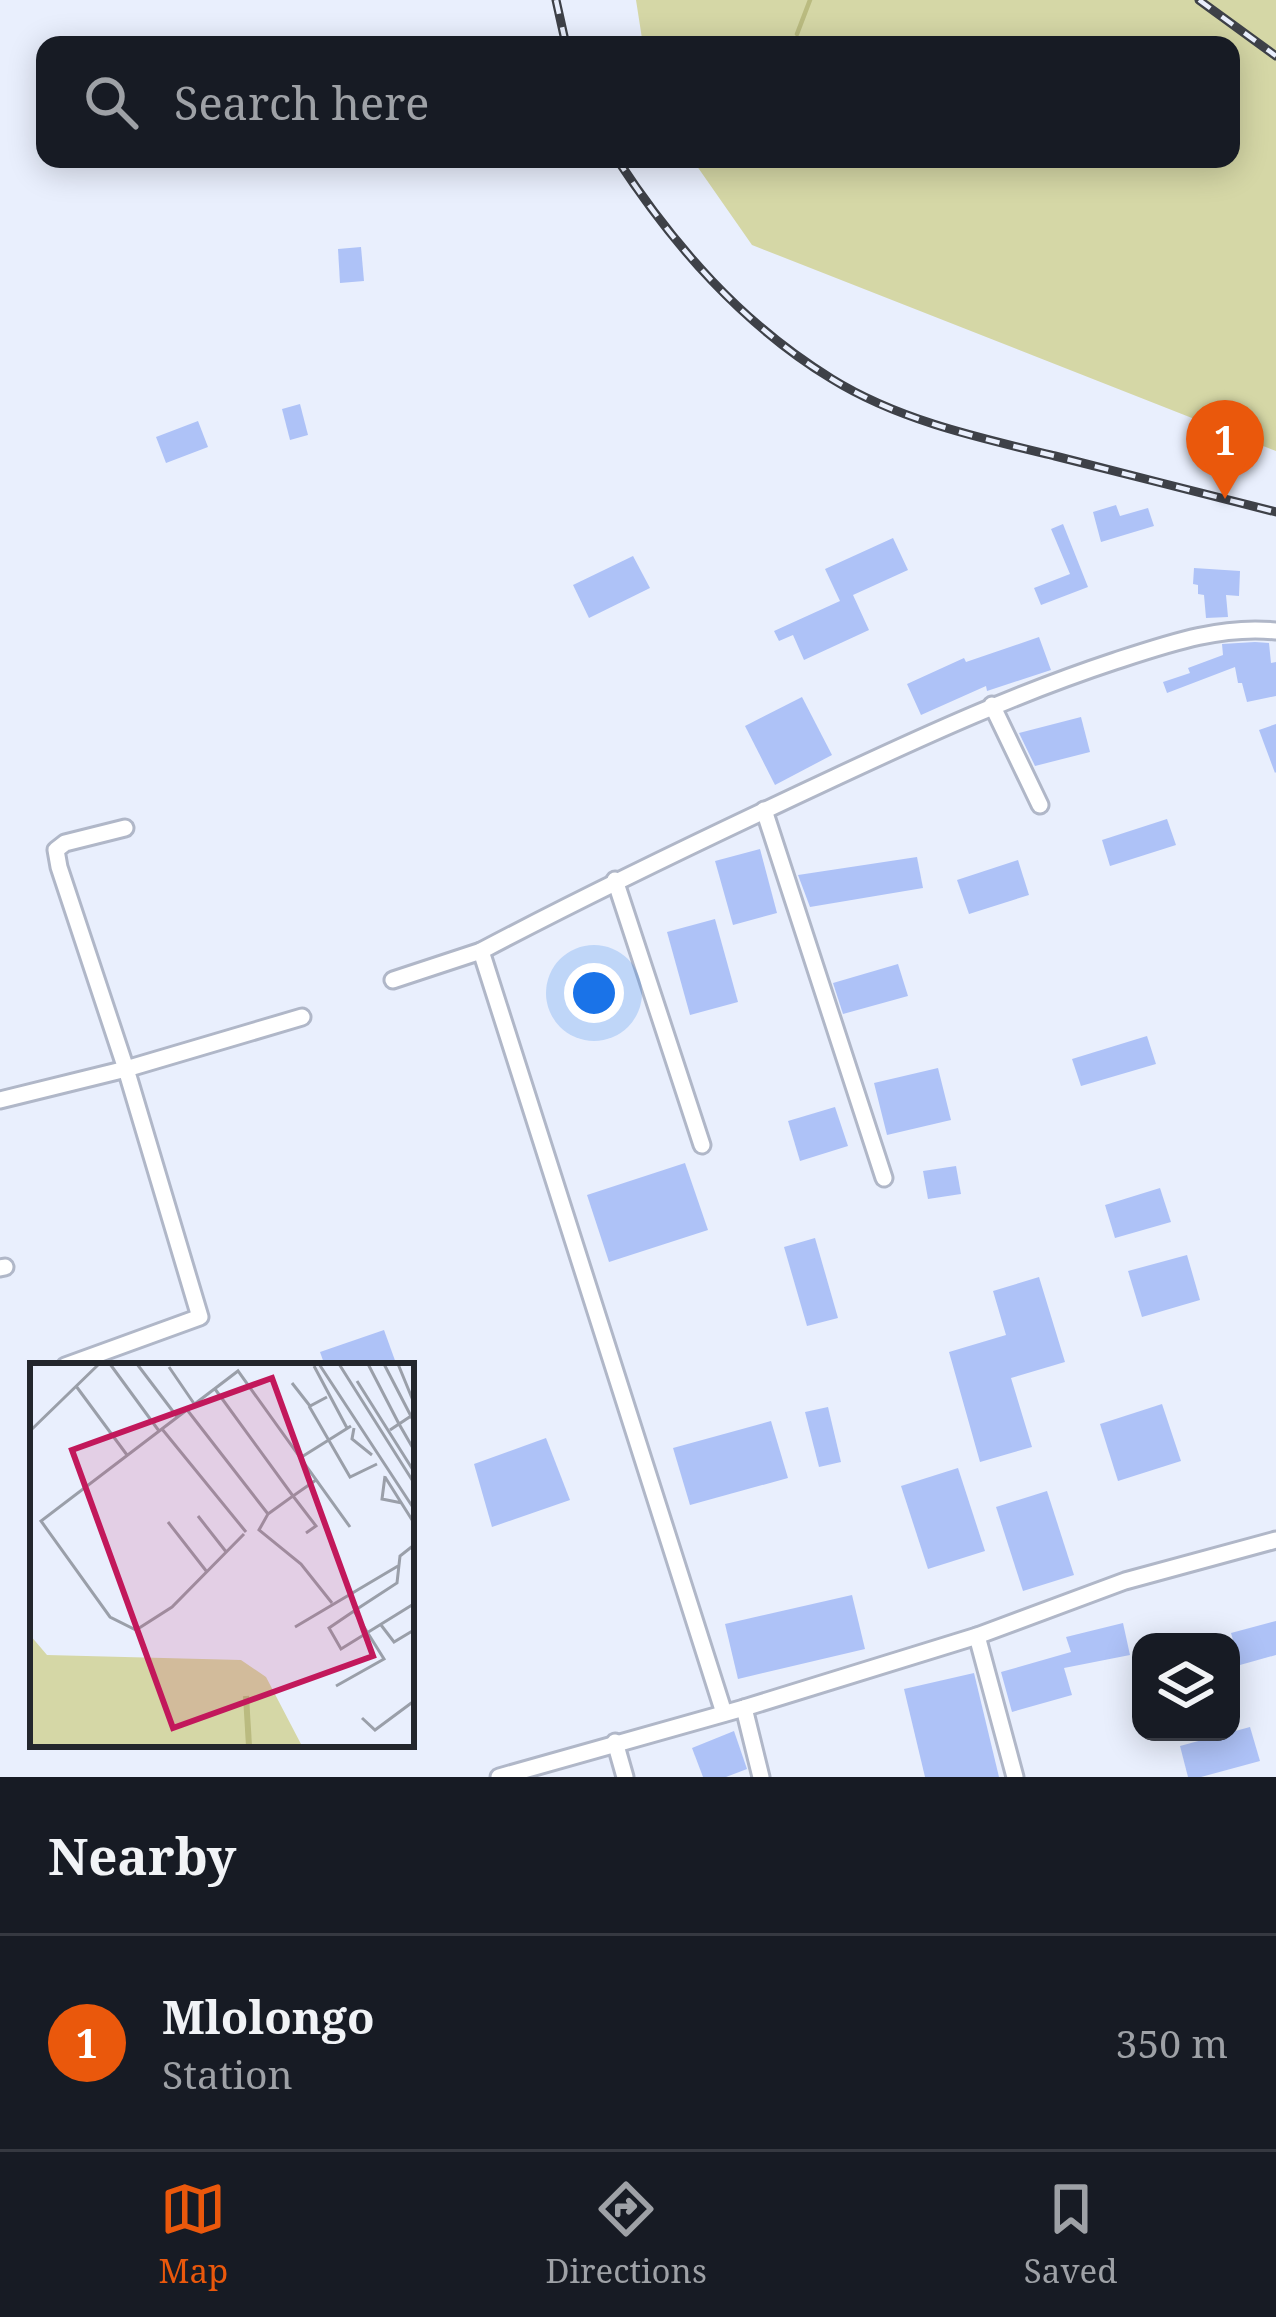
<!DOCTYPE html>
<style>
:root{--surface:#171b24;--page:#20242c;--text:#f1f3f6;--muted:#9ea1a6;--line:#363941;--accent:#ea580c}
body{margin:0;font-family:"Noto Serif",serif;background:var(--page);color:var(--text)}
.controls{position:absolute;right:36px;bottom:36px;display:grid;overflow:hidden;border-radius:24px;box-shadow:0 6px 30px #0003}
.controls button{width:108px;height:108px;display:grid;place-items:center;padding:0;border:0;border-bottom:3px solid var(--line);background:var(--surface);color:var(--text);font:60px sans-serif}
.you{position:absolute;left:594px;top:993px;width:42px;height:42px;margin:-30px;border:9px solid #fff;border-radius:50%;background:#1a73e8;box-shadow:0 0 0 18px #1a73e833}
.badge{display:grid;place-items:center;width:78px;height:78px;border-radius:50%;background:var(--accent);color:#fff;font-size:39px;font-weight:700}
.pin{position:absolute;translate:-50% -99px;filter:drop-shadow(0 3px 6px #0008)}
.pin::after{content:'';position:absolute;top:63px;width:42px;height:36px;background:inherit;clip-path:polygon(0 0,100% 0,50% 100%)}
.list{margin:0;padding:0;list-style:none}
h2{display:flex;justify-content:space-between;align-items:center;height:156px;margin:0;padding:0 48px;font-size:51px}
h2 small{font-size:39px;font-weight:400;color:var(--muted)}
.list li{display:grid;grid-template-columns:78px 1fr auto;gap:36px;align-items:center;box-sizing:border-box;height:216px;padding:0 48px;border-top:3px solid var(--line)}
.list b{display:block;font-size:45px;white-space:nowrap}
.list p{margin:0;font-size:39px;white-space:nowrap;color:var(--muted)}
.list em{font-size:39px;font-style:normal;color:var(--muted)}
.icon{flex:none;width:66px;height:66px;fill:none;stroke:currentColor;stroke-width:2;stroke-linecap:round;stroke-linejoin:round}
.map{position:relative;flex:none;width:1276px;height:1777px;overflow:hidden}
.search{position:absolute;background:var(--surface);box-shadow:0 6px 30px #0003;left:36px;right:36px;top:36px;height:132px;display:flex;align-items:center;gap:30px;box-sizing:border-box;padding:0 42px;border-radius:24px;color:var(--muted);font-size:45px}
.sheet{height:372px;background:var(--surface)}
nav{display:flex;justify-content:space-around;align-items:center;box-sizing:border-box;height:168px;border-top:3px solid var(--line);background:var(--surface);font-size:33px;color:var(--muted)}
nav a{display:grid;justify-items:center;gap:6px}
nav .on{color:var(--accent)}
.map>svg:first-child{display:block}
.green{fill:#d5d7a6}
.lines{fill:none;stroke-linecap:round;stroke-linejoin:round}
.stream{stroke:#babb80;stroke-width:4.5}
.building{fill:#aec2f7}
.minor-casing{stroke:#b0b7c8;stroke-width:21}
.minor{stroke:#fff;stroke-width:15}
.rail-casing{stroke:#3e4148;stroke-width:9}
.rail{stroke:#e9effd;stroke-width:4.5;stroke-dasharray:14;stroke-linecap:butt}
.inset-river{fill:none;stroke:#babb80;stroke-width:6}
.inset-road{fill:none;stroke:#9a9fa9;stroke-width:3}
.view{fill:#c2185b;fill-opacity:0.15;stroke:#c2185b;stroke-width:6}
.inset-edge{fill:none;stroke:#23262c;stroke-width:6}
</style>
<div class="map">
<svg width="1276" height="1777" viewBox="0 0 1276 1777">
<rect width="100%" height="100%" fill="#e9effd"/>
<polygon class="green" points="636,0 1276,0 1276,451 752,245 692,159 1231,159 1231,45 643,45"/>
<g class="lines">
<polyline class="stream" points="797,34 810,0"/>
</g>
<g class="building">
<polygon points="361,247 364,281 340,283 338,249"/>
<polygon points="300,404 308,435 290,440 282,409"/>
<polygon points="198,421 208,447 166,463 156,437"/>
<polygon points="1116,505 1120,516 1148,508 1154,526 1101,542 1093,512"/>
<polygon points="1063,524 1088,587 1041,605 1034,588 1070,574 1051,529"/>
<polygon points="893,538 908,570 853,595 869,630 804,660 793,635 779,641 774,631 840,601 825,569"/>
<polygon points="633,556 650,588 589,618 573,585"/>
<polygon points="1194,568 1240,571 1239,596 1226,595 1228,617 1206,618 1204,595 1198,594 1198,585 1193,584"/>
<polygon points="1039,637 1051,670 987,691 986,686 921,715 907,684 964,658 966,662"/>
<polygon points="1255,642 1269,643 1271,663 1276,662 1276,696 1247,702 1242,683 1238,683 1235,667 1167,693 1163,682 1190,673 1188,668 1223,655 1222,644"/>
<polygon points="802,697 832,755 775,785 745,726"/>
<polygon points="1081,717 1090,752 1035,766 1019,733"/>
<polygon points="1276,724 1276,772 1275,773 1259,730"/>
<polygon points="1167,819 1176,845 1110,866 1102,840"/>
<polygon points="760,849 777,913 733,925 715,861"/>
<polygon points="917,857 923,888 810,907 798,875"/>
<polygon points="1018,860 1029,895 969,914 957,880"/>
<polygon points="715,919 738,1002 690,1015 667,932"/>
<polygon points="898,964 908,996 843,1014 833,983"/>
<polygon points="1147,1036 1156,1064 1081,1086 1072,1059"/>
<polygon points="938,1068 951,1120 887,1135 874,1083"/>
<polygon points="835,1107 848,1146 800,1161 788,1121"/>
<polygon points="685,1163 708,1230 609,1262 587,1195"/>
<polygon points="956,1166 961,1194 928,1199 923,1171"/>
<polygon points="1160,1188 1171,1222 1115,1238 1105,1205"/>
<polygon points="815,1238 838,1318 807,1326 784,1247"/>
<polygon points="1187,1255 1200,1300 1142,1317 1128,1271"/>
<polygon points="1039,1277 1065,1362 1011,1378 1032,1447 980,1462 949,1352 1006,1335 993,1291"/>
<polygon points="384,1330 397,1366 325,1366 320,1352"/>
<polygon points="1162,1404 1181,1461 1118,1481 1100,1424"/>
<polygon points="828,1407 841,1462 819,1467 805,1412"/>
<polygon points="771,1421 788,1478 690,1505 673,1448"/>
<polygon points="546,1438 570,1500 492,1527 474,1464"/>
<polygon points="958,1468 985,1551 928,1569 901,1486"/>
<polygon points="1047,1491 1074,1575 1023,1591 996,1507"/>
<polygon points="852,1595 865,1649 738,1679 725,1624"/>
<polygon points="1276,1621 1276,1655 1240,1665 1231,1633"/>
<polygon points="1123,1623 1130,1655 1064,1668 1072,1695 1012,1712 1001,1672 1071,1652 1066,1637"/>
<polygon points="974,1673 999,1777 925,1777 904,1689"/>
<polygon points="1250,1727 1260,1761 1201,1777 1188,1777 1180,1746"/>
<polygon points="734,1731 747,1769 726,1777 703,1777 692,1748"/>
</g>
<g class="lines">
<defs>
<g id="minor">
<polyline points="992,705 1040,805"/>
<polyline points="764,810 884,1178"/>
<polyline points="615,880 702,1145"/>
<path d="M481,951c117,-62 235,-118 355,-174 92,-43 182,-84 279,-116 52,-17 106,-36 161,-30"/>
<polyline points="393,980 481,951 724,1713"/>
<polyline points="0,1100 126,1069 59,867 56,850 65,843 125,828"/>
<polyline points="0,1268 5,1267"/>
<polyline points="65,1366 200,1317 126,1069 302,1017"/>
<polyline points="977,1636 1015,1777"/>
<polyline points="744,1708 761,1777"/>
<polyline points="615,1742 625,1777"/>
<polyline points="499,1777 744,1708 977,1636 1125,1581 1276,1540"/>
</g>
</defs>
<use href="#minor" class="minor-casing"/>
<use href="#minor" class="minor"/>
<defs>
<g id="rail">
<polyline points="556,0 566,45"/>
<polyline points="1199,0 1276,56"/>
<path d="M617,159c57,87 125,165 215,220 66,41 148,59 223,77 74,19 147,37 221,56"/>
</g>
</defs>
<use href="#rail" class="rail-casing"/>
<use href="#rail" class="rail"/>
</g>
<g transform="translate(30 1363)">
<rect width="384" height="384" fill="#e9effd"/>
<path d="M0,272l17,20 194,5 25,17 36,69h-272z" fill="#d5d7a6"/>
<path class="inset-river" d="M216,333l3,50"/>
<path class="inset-road" d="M80,1l49,67M107,1l41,54M289,1l95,145M309,1l75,119M338,1l31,60 15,-10M354,1l30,58M368,1l16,39M284,3l33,62M139,4l26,38M327,18l56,89M262,20l18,23 17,-9M46,23l51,69M185,26l78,107 -25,18M279,43l41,71 27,-13M158,48l80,103 -9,16 42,34 31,39M324,65l-2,11 20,16M132,66l84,103M360,67l9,-6 15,26M0,68l69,-67M270,95l51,-32M355,113l-3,23 20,4M355,114l29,46M168,153l29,37M138,159l39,50M276,170l10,-7 -23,-30 23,-16M214,171l-72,73 -36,23 -26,-13 -69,-96 197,-150 112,156M324,248l-25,17 12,21 71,-44M351,262l13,17 20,-12M265,264l103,-61M306,323l48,-27 -30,-48 43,-28 3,-27 14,-11M332,355l13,12 39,-29"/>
<path class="view" d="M242,15l101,278 -200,72 -101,-278z"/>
<rect width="384" height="384" class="inset-edge"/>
</g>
</svg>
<div class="controls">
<button><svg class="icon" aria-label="layers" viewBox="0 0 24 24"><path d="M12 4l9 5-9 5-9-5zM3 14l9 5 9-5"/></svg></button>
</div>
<div class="you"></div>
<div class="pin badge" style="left:1225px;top:499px">1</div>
<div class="search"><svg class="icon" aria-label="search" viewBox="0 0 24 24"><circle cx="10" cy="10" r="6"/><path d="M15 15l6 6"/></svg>Search here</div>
</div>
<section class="sheet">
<h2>Nearby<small></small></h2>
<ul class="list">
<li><span class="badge">1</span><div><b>Mlolongo</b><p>Station</p></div><em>350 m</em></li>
</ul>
</section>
<nav>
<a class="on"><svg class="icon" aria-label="map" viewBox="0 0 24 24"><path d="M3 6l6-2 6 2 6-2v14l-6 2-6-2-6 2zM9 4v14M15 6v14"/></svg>Map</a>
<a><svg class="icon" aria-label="directions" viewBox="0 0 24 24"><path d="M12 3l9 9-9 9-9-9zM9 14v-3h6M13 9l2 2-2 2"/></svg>Directions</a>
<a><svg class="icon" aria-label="saved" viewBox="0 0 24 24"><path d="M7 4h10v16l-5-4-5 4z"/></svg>Saved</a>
</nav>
